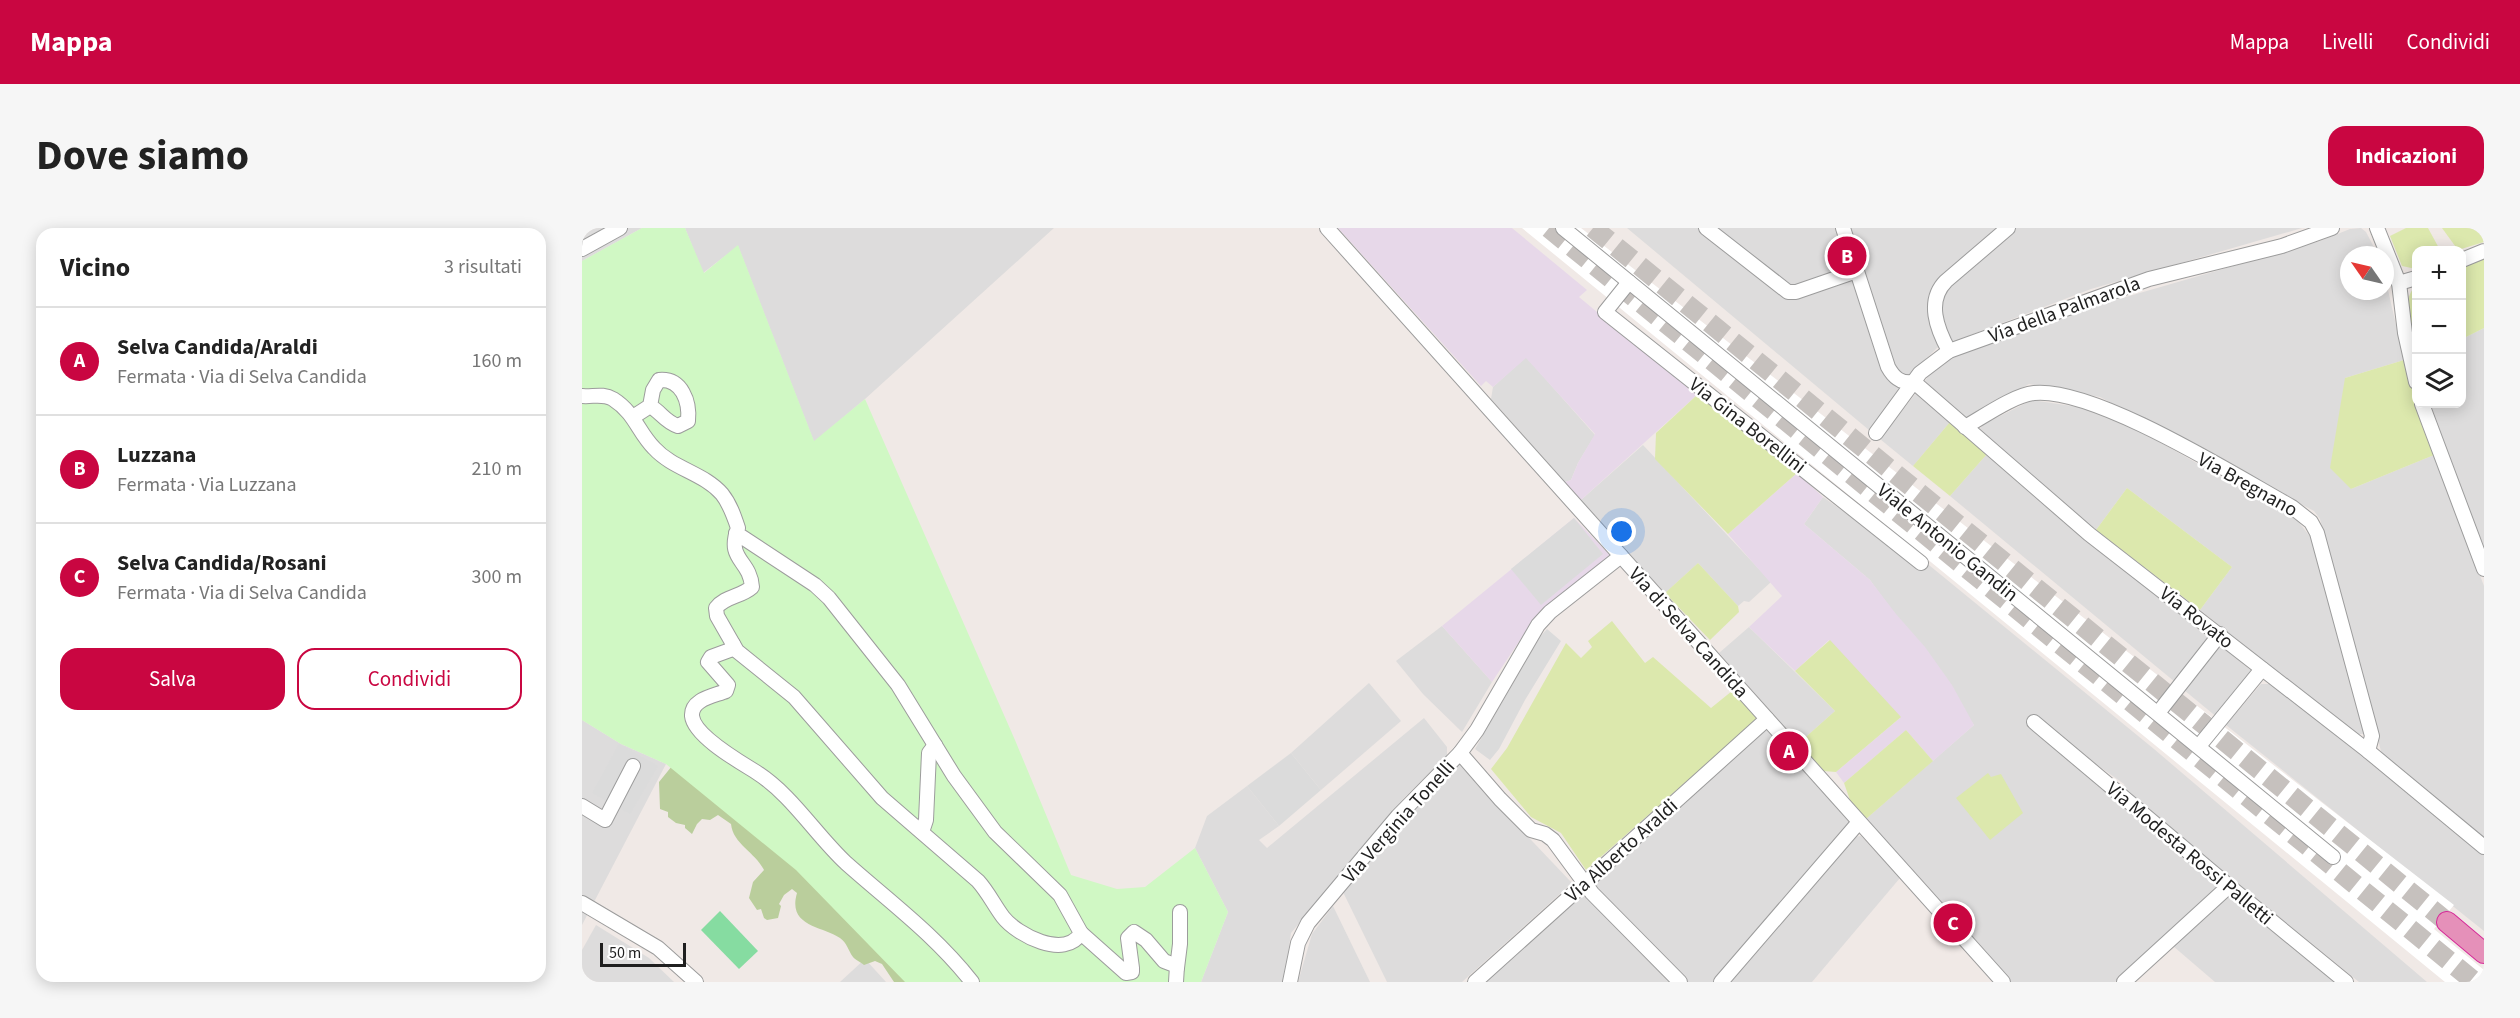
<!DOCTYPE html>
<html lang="it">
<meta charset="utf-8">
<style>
:root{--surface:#fff;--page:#f6f6f6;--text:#222;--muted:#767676;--line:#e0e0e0;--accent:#c90641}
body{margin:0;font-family:"Source Sans 3",sans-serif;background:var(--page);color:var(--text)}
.controls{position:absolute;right:18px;top:18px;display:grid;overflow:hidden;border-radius:12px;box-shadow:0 3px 15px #0003}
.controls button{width:54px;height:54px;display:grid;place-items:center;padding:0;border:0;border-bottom:2px solid var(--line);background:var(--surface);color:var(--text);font:30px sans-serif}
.compass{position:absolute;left:1758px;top:18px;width:54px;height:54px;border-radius:50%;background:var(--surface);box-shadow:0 3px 15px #0003;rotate:304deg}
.scale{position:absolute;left:18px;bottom:15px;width:86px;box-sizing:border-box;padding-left:6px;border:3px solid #1f1f1f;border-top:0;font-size:16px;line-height:21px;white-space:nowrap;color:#1f1f1f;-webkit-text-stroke:4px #fff;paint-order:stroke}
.you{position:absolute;left:1040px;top:304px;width:21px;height:21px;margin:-15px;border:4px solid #fff;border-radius:50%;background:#1a73e8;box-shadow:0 0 0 9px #1a73e833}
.badge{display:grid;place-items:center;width:39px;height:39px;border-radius:50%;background:var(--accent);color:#fff;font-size:20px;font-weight:700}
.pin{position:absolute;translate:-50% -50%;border:3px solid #fff;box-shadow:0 2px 6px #0006}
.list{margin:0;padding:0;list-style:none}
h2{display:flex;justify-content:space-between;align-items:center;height:78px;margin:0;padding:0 24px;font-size:26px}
h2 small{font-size:20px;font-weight:400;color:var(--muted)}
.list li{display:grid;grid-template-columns:39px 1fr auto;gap:18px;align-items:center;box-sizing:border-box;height:108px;padding:0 24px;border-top:2px solid var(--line)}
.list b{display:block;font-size:22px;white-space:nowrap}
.list p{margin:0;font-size:20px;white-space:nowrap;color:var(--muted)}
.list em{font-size:20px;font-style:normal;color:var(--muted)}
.actions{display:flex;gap:12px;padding:18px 24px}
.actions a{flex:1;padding:14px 0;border:2px solid var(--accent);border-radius:18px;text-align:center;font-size:21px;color:var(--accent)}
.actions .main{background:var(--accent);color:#fff}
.icon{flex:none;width:33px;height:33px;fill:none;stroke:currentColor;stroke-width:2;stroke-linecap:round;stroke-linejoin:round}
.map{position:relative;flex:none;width:1902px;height:754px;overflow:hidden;border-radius:18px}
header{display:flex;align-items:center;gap:36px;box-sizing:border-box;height:84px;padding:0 30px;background:var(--accent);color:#fff}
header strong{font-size:28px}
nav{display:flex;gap:33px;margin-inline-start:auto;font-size:21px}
.intro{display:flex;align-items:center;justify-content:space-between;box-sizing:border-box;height:144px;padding:0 36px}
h1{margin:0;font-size:42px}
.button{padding:15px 27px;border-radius:18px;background:var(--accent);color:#fff;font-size:21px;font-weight:700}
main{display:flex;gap:36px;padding:0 36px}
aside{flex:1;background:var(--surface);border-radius:18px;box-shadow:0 3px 15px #0003}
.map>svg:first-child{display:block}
.residential{fill:#dddcdc}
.industrial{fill:#e7d8e9}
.grass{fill:#dce8ad}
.forest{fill:#bace9c}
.park{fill:#d0f8c4}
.pitch{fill:#86dca1}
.parking{fill:#dbdbdb}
.pier{fill:#fff}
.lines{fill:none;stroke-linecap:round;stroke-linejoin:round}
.highway-tunnel{stroke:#c6c1be;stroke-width:20;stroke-dasharray:20 10;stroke-linecap:butt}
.minor-casing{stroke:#9c9c9c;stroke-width:16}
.highway-casing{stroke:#d62a99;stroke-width:22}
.minor{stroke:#fff;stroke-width:14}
.highway{stroke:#e590b9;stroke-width:20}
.labels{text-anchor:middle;stroke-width:5;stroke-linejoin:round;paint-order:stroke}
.street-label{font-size:20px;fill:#1f1f1f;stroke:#fff}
</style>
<header>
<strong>Mappa</strong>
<nav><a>Mappa</a><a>Livelli</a><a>Condividi</a></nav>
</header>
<div class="intro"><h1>Dove siamo</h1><a class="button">Indicazioni</a></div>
<main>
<aside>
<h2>Vicino<small>3 risultati</small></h2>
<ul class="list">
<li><span class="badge">A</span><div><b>Selva Candida/Araldi</b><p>Fermata · Via di Selva Candida</p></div><em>160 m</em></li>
<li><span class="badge">B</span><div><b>Luzzana</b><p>Fermata · Via Luzzana</p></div><em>210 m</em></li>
<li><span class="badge">C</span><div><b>Selva Candida/Rosani</b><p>Fermata · Via di Selva Candida</p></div><em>300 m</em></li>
</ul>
<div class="actions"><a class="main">Salva</a><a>Condividi</a></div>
</aside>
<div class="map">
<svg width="1902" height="754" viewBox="0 0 1902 754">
<rect width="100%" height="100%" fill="#f0e9e6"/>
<g class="residential">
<polygon points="0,0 60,0 0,33"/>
<polygon points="103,0 472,0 283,171 232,214 156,18 121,45"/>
<polygon points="1045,0 1720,0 1509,61 1355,120 1330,145 1287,202"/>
<polygon points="1779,0 1784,4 1796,27 1767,27 1767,63 1803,63 1803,49 1822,132 1763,150 1769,261 1852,227 1902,358 1902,613 1800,527 1738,291 1732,283 1518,169 1447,156 1384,192 1343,153 1350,142 1372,126 1485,86 1738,13 1768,1"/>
<polygon points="1902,100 1902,323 1857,205 1849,176 1880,176 1880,111"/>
<polygon points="944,129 1013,207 996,235 989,252 983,254 909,171 911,159"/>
<polygon points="1334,165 1368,194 1331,238 1298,211"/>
<polygon points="1450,172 1523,183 1715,292 1730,311 1784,500 1782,506 1774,506 1618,382 1650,339 1545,260 1514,302 1396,203 1402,196"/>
<polygon points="1061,217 1189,354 1167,374 1162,373 1156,378 1116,335 1083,365 999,272"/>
<polygon points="1405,226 1475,287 1627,410 1593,454 1368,268"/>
<polygon points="1241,269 1306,315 1342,333 1572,521 1845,754 1777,754 1545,566 1542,556 1501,527 1454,488 1446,498 1638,659 1533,754 1428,754 1284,591 1392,497 1288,352 1222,296"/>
<polygon points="860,398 910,454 880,504 841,466 814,433"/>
<polygon points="1167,399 1253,483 1217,515 1137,425"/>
<polygon points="1638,417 1672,445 1636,490 1602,462"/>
<polygon points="787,455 819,493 739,562 709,525"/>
<polygon points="1679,456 1691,456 1902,627 1902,703 1644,497"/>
<polygon points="842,490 865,519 865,528 822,570 709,705 702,754 619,754 646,684 613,620 625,588 665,558 697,598 677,612 685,620"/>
<polygon points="0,492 39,516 84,536 0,697"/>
<polygon points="1184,501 1271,596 1131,754 1105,754 1011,656"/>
<polygon points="877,536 990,655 880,754 805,754 761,664 817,598"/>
<polygon points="1279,608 1318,650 1230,754 1149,754 1271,609"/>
<polygon points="998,666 1005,668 1087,754 901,754"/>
<polygon points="1646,666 1754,754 1633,754 1591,718"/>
<polygon points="751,678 788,754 716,754 730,706"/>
<polygon points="14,697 67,730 92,754 0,754 0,722"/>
<polygon points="283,731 304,754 258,754"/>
</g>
<g class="industrial">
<polygon points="756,0 930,0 1005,62 997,69 1115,167 999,272 983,254 989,252 996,235 1013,206 944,130 911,159 904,153 899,158"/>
<polygon points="1215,245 1241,269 1222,296 1288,352 1314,386 1343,419 1370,457 1392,497 1351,533 1324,502 1262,555 1254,544 1318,490 1247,412 1213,443 1167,399 1200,368 1146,306"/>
<polygon points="992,290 1029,328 954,388 910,454 860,398"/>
</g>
<g class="grass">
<polygon points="1824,0 1846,0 1858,22 1834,22 1834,41 1820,38 1808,8"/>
<polygon points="1860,0 1902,0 1902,14 1876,22"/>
<polygon points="1902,31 1902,100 1880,111 1880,40"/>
<path d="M1834,58v63c-3,-19 -17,-49 0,-63z"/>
<polygon points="1822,132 1852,227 1769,261 1748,240 1763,150"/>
<polygon points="1115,167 1215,245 1146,306 1073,231 1074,205"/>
<polygon points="1368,194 1405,226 1368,268 1331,238"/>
<polygon points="1545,260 1650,339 1618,382 1514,302"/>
<polygon points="1116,335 1156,378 1157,384 1128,412 1083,365"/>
<polygon points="1030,393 1063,435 1071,429 1129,480 1150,463 1175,491 1004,642 979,605 949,589 909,541 925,520 984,415 999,430 1010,419 1006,413"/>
<polygon points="1248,412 1319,489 1254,544 1241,543 1217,515 1253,483 1213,443"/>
<polygon points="1324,502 1351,533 1284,591 1270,578 1262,555"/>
<polygon points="1406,545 1409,549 1419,546 1441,585 1408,612 1374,570"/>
</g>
<path class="forest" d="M94,533l265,221h-47l-12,-18 -7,-3 -11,4c-3,-3 -9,-5 -11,-8 -5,-7 -6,-14 -13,-19 -17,-12 -53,-11 -43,-45l-5,-4 -8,6 -5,9 2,2 -3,12 -11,2 -3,-2 -3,-9 -4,1 -8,-12 4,-16 11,-12c-9,-18 -31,-26 -33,-46l-13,-9 -8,5 -8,-1 -5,5 -5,10 -7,-6v-3l-9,-2 -8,-6v-5l-8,-3 -1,-27z"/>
<polygon class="park" points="60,0 103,0 122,45 156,17 232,213 283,171 433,512 489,647 535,661 563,659 613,620 646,684 619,754 323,754 214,642 84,536 39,516 0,492 0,33"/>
<polygon class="pitch" points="138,683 176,723 157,741 119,702"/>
<g class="parking">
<polygon points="992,290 1021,326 959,377 929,341"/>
<polygon points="965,401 979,413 943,472 917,521 908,532 893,521 958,409"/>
<polygon points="37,516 76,538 48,586 10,565"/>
<polygon points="709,525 739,562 697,598 665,558"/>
</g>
<polygon class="pier" points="940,0 999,0 1872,677 1852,701 1902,742 1902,754 1863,754"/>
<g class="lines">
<g class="highway-tunnel">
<polyline points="967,0 1893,754"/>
<polyline points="1011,0 1865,694"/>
</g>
<defs>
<g id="minor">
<polyline points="745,0 1421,754"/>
<polyline points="981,0 1751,629"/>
<polyline points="1124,0 1206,64 1214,64 1275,43"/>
<path d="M1261,0l45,139c6,11 13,17 26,15"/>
<polyline points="1795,0 1817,55 1823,105 1834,154"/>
<polyline points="0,21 38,0"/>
<polyline points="1880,32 1902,23"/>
<polyline points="1047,54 1023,84 1339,335"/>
<polyline points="1817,55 1834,50"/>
<path d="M1367,123c-12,-22 -23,-50 -3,-70l62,-53"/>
<polyline points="1332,154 1507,306 1786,523 1902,619"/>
<path d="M0,168c11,1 21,-3 31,3 22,14 25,33 41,49 19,21 50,25 68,46 8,10 12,22 16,34 -12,33 12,31 14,59 -11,10 -27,9 -36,21l1,8 20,35 57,46 88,101 96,83c10,11 16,24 25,36 14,18 62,43 78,16l-21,-38 -65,-63 -41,-56 -56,-91 -69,-87 -14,-13 -79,-52"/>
<polyline points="1840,176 1902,341"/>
<path d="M51,189l17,-11 3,-16 6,-10c23,-2 31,22 29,41l-10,5c-13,-4 -17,-14 -28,-20"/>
<path d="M1383,199c18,-10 49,-32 69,-34 61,-6 202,83 258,114l19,15 6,11 55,203 -4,15"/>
<polyline points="1294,205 1338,145 1367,123 1567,51 1700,18 1750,0"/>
<path d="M151,416l-3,6 -19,7 -3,5 20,23 -2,6c-12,5 -35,8 -34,25 2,20 48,46 64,56 36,23 59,62 90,91 45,40 88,71 126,119"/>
<polyline points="1576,485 1638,406"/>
<polyline points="1452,494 1647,658 1764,754"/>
<polyline points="1617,518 1680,441"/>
<polyline points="878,525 895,502 956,397 968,384 1039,328"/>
<polyline points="0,578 23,592 51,538"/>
<polyline points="340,604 344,592 347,525 353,517"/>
<polyline points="0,675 76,720 114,754"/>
<polyline points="499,705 544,745 550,744 550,740 546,710 552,704 564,712 582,733 595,738 594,754"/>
<polyline points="595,740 598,716 598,684"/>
<polyline points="708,754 716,715 726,695 816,588 878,525 918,571 949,602 963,606 971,612 1010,665 1098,754"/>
<polyline points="893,754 1185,491"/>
<polyline points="1139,754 1277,594"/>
<polyline points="1542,754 1647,658"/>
</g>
<polyline id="highway" points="1865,694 1902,725"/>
</defs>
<use href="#minor" class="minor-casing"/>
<use href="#highway" class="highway-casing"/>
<use href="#minor" class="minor"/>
<use href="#highway" class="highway"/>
</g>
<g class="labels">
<g class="street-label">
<text transform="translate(1482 81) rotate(-20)" y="7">Via della Palmarola</text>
<text transform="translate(1166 197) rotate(38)" y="7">Via Gina Borellini</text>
<text transform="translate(1666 256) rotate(29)" y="7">Via Bregnano</text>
<text transform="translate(1366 314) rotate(39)" y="7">Viale Antonio Gandin</text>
<text transform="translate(1615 389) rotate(38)" y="7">Via Rovato</text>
<text transform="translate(1107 404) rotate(48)" y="7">Via di Selva Candida</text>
<text transform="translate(816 593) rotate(-48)" y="7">Via Verginia Tonelli</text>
<text transform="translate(1039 622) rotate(-42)" y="7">Via Alberto Araldi</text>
<text transform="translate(1608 625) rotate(40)" y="7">Via Modesta Rossi Palletti</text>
</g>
</g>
</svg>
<div class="controls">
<button>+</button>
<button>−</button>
<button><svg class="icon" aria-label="layers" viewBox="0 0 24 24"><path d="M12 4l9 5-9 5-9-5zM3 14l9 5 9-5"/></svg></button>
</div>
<svg class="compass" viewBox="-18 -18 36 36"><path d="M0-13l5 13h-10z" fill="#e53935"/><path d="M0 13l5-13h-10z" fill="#767676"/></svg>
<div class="scale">50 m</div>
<div class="you"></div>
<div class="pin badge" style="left:1207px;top:523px">A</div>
<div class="pin badge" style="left:1265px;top:28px">B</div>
<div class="pin badge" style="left:1371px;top:695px">C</div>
</div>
</main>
